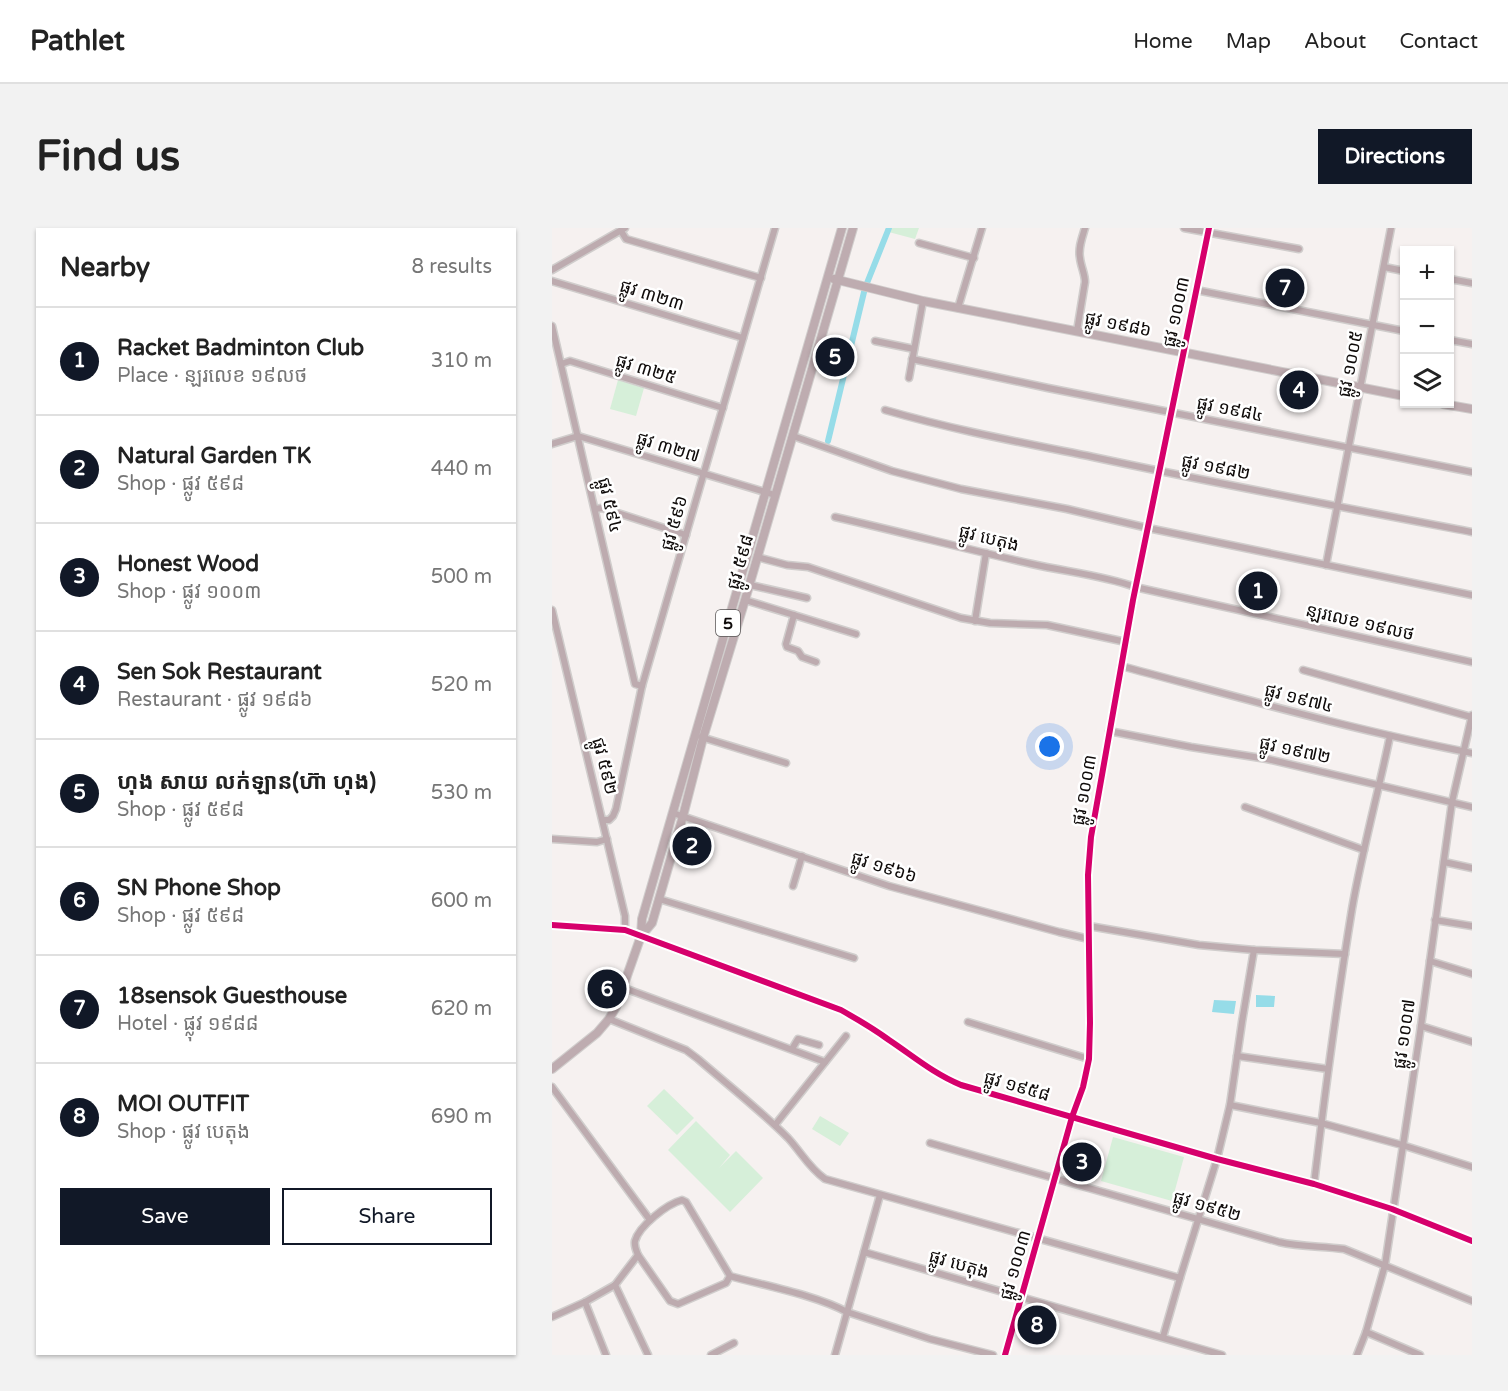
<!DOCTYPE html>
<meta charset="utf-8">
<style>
:root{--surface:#fff;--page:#f2f2f2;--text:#222;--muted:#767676;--line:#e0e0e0;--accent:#111827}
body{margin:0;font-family:"Varela Round","Noto Sans Khmer",sans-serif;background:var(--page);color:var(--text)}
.controls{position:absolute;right:18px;top:18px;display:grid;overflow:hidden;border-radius:0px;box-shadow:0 2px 4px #0004}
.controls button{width:54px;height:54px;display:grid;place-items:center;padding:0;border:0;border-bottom:2px solid var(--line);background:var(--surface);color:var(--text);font:30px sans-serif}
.you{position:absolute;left:498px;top:519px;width:21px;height:21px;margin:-15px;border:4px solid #fff;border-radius:50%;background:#1a73e8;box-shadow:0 0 0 9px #1a73e833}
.badge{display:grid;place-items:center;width:39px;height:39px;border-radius:50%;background:var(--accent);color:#fff;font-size:20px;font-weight:700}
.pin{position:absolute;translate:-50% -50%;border:3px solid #fff;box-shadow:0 2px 6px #0006}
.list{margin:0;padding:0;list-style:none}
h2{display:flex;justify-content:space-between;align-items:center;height:78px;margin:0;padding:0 24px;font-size:26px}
h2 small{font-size:20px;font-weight:400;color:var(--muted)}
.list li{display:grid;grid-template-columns:39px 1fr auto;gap:18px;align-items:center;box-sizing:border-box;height:108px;padding:0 24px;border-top:2px solid var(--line)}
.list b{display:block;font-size:22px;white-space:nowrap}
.list p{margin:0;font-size:20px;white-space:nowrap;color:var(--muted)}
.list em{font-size:20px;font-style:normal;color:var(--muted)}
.actions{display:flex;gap:12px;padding:18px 24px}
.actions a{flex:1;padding:14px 0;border:2px solid var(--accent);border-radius:0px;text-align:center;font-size:21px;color:var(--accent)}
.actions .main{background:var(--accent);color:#fff}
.icon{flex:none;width:33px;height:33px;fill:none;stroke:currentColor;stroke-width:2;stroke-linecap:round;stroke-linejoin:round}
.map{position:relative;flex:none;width:920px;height:1127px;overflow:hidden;border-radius:0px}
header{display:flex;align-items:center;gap:36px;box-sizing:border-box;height:84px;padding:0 30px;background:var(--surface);border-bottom:2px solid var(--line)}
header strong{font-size:28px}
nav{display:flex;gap:33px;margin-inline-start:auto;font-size:21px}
.intro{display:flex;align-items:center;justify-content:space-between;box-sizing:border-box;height:144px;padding:0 36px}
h1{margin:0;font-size:42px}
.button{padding:15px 27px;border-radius:0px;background:var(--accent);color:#fff;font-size:21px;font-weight:700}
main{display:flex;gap:36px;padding:0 36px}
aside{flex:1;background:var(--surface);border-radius:0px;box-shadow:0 2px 4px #0004}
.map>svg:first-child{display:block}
.green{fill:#d6efd9}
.water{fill:#96dce8}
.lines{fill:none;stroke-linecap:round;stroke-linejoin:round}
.canal{stroke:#96dce8;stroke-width:6}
.minor-casing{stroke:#d0cdcc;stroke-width:9}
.major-casing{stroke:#d0cdcc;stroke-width:10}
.minor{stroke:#bdabaf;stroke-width:6}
.major{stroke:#beacb0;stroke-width:8}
.cycleway-casing{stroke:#fff;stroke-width:10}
.cycleway{stroke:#d6006c;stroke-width:6}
.labels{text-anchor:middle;stroke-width:5;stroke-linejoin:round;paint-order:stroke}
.shield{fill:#fff;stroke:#575454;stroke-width:1.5}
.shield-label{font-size:16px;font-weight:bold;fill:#0f0b0a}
.street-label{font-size:18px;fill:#0f0b0a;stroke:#fff}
</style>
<header>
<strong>Pathlet</strong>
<nav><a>Home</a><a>Map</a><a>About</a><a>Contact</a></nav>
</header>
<div class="intro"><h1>Find us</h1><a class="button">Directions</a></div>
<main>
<aside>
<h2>Nearby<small>8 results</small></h2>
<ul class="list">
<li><span class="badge">1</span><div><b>Racket Badminton Club</b><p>Place · ន្ឡរលេខ ១៩លថ</p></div><em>310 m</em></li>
<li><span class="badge">2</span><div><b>Natural Garden TK</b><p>Shop · ផ្លូវ ៥៩៨</p></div><em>440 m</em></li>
<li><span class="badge">3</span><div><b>Honest Wood</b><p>Shop · ផ្លូវ ១០០៣</p></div><em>500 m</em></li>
<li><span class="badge">4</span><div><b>Sen Sok Restaurant</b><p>Restaurant · ផ្លូវ ១៩៨៦</p></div><em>520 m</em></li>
<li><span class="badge">5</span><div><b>ហុង សាយ លក់ឡាន(ហ៊ា ហុង)</b><p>Shop · ផ្លូវ ៥៩៨</p></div><em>530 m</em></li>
<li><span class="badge">6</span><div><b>SN Phone Shop</b><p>Shop · ផ្លូវ ៥៩៨</p></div><em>600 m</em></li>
<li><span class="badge">7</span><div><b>18sensok Guesthouse</b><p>Hotel · ផ្លុវ ១៩៨៨</p></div><em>620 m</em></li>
<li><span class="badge">8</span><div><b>MOI OUTFIT</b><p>Shop · ផ្លូវ បេតុង</p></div><em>690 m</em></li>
</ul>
<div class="actions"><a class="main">Save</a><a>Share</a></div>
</aside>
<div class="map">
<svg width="920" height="1127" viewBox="0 0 920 1127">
<rect width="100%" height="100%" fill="#f6f1f0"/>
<g class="green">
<polygon points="334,0 367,0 363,11 333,3"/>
<polygon points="66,152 92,160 84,188 58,181"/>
<polygon points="112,861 142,890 125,907 95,878"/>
<polygon points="268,888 297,905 288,918 260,901"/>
<polygon points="144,893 178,927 167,940 184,923 211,950 178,984 116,922"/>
<polygon points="561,909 632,929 620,973 549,953"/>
</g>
<g class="water">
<polygon points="704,767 723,768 722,779 704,779"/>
<polygon points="662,772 684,773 682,786 660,784"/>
</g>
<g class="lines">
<polyline class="canal" points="276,213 313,60 337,0"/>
<defs>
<g id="minor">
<polyline points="632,0 747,21"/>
<polyline points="69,3 74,11 209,50"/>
<polyline points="367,15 422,30"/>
<polyline points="832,39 852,43"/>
<polyline points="0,42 73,0"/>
<polyline points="898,51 920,55"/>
<polyline points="0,53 191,110"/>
<polyline points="644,62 852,103"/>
<polyline points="406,80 430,0"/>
<polyline points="0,98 83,456 90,458"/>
<path d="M525,103l8,-49c0,-8 -4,-15 -5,-24 -2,-10 2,-20 5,-30"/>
<polyline points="898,112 920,116"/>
<polyline points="323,113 362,121"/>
<polyline points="360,131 496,160 920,244"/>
<polyline points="9,136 18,133 171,180"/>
<polyline points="357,150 371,73"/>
<path d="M333,182c69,20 139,33 208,47 126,27 253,51 379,75"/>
<polyline points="241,208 340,243 409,261 515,281 596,300 920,367"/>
<polyline points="0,216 26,208 223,267"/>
<polyline points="43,281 50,280 134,307"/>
<path d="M283,289c66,15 131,32 197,47 35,8 70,11 103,23l337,75"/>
<polyline points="205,329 235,337 256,339 409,390 438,395 495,397 574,414"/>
<polyline points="774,337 839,0"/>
<polyline points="198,357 255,370"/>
<polyline points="193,372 242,387 234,416 235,419 246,423 250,429 264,434"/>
<polyline points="0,382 73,688 73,702"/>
<polyline points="242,387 304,406"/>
<polyline points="423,393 434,325"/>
<path d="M569,438c117,31 232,64 351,87"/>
<polyline points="751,442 919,489"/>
<polyline points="557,503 639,519 715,531 920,579"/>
<polyline points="149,509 234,535"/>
<polyline points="693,579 812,622"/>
<polyline points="121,585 337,658 507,704 537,711"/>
<polyline points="51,592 57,592 61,588 64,581 90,458 223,0"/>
<polyline points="0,611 45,614 55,611"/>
<polyline points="892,634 920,640"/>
<polyline points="241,658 250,628"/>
<polyline points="107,671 302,730"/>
<polyline points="883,692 920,698"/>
<path d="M0,697l73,5 216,80c16,9 33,19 48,30 24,16 45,34 72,45l256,74 97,25 78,25 80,32"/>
<polyline points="537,698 647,717 702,722 793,726"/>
<polyline points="878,733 920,746"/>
<polyline points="72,760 273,834"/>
<path d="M57,791l77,31 12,9c30,26 62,51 90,79 13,14 21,30 37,41l355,99"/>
<polyline points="416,794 537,831"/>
<polyline points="869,798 920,814"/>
<polyline points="240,821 246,811 267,817"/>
<polyline points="685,828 776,841"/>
<polyline points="0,859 98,992"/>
<polyline points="678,877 769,895 850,917 920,939"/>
<polyline points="223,897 294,808"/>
<path d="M378,915l349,99c22,5 43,4 65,7l128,52"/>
<path d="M762,956c11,-92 23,-184 38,-275 10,-58 26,-115 38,-173"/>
<polyline points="312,1024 670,1127"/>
<path d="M178,1048l-4,7 -48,21 -8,-3 -32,-46c-2,-5 -4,-9 -3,-14 4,-15 32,-37 47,-41l4,2 44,74c36,10 85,19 117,36l83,27 63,16"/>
<polyline points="63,1057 96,1127"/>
<polyline points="33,1074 54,1127"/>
<polyline points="0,1089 33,1074 63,1057 86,1027"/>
<polyline points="814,1104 868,1127"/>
<polyline points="611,1109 628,1050 665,931 678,877 690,794 702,722"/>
<polyline points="159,1127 182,1115"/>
<polyline points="283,1127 328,967"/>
<polyline points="453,1127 520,889 531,859 537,831 538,795 536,647 539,609 581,372 657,0"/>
<polyline points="805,1127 814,1104 833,1037 869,798 900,574 920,487"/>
</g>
<g id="major">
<polyline points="282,51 371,73 852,168"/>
<polyline points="891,176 920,181"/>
<polyline points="89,708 100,695 107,671 131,588 151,510 193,372 301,0"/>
<polyline points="0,841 45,805 57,791 64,779 89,708 90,691 290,0"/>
</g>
</defs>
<use href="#minor" class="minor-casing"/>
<use href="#major" class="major-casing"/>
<use href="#minor" class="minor"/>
<use href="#major" class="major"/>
<defs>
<g id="cycleway">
<path d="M0,697l73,5 216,80c16,9 33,19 48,30 24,16 45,34 72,45l256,74 97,25 78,25 80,32"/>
<polyline points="453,1127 520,889 531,859 537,831 538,795 536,647 539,609 581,372 657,0"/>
</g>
</defs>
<use href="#cycleway" class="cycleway-casing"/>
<use href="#cycleway" class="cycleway"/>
</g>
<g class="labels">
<rect class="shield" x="164" y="382" width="24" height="26" rx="4.5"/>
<g class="shield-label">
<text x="176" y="401">5</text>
</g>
<g class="street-label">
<text transform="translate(100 67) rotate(17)" y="6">ផ្លូវ ៣២៣</text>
<text transform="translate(624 84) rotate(-78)" y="6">ផ្លូវ ១០០៣</text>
<text transform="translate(566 96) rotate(11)" y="6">ផ្លូវ ១៩៨៦</text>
<text transform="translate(798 136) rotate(-79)" y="6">ផ្លូវ ១០០៥</text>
<text transform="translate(94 141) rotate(17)" y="6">ផ្លូវ ៣២៥</text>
<text transform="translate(678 181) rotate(11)" y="6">ផ្លូវ ១៩៨៤</text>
<text transform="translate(116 219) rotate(17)" y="6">ផ្លូវ ៣២៧</text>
<text transform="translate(664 239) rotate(11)" y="6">ផ្លូវ ១៩៨២</text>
<text transform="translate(58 277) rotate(77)" y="6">ផ្លូវ ៥៩៤</text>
<text transform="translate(122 295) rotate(-74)" y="6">ផ្លូវ ៥៩៦</text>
<text transform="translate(437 310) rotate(14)" y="6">ផ្លូវ បេតុង</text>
<text transform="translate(188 334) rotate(-74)" y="6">ផ្លូវ ៥៩៨</text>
<text transform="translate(808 394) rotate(13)" y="6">ន្ឡរលេខ ១៩លថ</text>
<text transform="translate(747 470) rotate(14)" y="6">ផ្លូវ ១៩៧៤</text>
<text transform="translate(743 522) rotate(12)" y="6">ផ្លូវ ១៩៧២</text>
<text transform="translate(53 538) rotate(76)" y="6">ផ្លូវ ៥៩២</text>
<text transform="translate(532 562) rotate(-80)" y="6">ផ្លូវ ១០០៣</text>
<text transform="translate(332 639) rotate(17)" y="6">ផ្លូវ ១៩៦៦</text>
<text transform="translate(852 806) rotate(-82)" y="6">ផ្លូវ ១០០៧</text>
<text transform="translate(465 858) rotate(16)" y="6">ផ្លូវ ១៩៥៨</text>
<text transform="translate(655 978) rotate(16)" y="6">ផ្លូវ ១៩៥២</text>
<text transform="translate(407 1036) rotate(16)" y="6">ផ្លូវ បេតុង</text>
<text transform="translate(463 1037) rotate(-74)" y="6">ផ្លូវ ១០០៣</text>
</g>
</g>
</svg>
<div class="controls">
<button>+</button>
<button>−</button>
<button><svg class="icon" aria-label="layers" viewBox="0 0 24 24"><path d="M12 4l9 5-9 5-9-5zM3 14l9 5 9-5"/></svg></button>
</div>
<div class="you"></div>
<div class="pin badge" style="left:706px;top:363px">1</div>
<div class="pin badge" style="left:140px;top:618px">2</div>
<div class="pin badge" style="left:530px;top:934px">3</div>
<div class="pin badge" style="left:747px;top:162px">4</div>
<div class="pin badge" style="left:283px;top:129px">5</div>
<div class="pin badge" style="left:55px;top:761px">6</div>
<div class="pin badge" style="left:733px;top:60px">7</div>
<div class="pin badge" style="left:485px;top:1097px">8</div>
</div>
</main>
